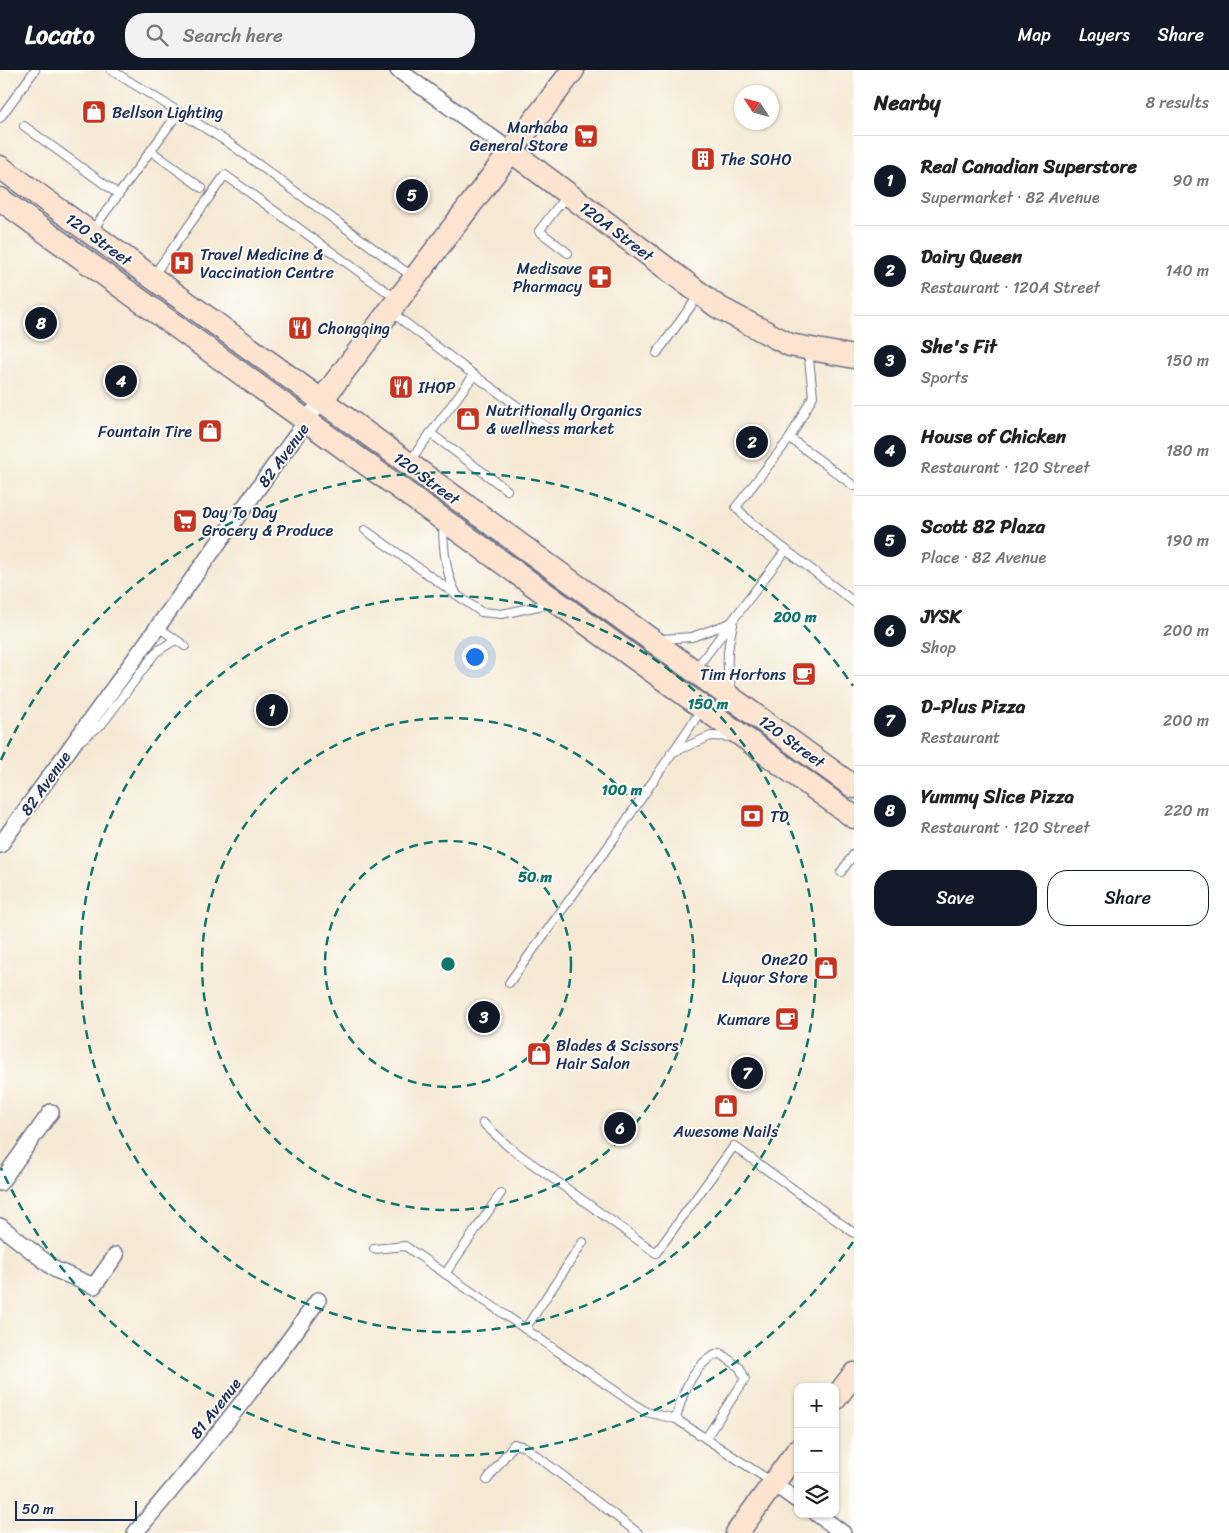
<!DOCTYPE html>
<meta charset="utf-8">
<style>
:root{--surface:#fff;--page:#f2f2f2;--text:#222;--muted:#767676;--line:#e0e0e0;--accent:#111827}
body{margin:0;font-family:Sriracha,sans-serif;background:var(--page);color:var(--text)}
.controls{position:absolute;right:15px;bottom:15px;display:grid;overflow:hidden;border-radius:10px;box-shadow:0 1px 4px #0004}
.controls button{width:45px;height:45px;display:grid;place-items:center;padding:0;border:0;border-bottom:1px solid var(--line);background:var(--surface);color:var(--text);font:25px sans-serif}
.compass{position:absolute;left:734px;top:15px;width:45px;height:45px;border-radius:50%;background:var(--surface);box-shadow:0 1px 4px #0004;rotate:306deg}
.scale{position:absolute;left:15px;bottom:12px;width:122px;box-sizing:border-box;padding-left:5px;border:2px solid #1b2f5e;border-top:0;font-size:14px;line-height:18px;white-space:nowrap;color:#1b2f5e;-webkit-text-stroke:4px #fdfcf7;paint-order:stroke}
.you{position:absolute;left:474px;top:586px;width:18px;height:18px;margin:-12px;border:4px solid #fff;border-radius:50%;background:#1a73e8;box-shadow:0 0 0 8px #1a73e833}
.badge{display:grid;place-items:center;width:32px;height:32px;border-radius:50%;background:var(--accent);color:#fff;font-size:16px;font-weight:700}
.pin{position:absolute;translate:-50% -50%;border:2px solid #fff;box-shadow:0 1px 5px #0006}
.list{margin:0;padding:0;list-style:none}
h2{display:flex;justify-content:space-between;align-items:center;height:65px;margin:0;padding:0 20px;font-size:21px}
h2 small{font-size:16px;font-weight:400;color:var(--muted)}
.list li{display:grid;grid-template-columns:32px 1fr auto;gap:15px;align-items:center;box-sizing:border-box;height:90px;padding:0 20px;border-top:1px solid var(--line)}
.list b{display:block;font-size:19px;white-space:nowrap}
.list p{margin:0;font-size:16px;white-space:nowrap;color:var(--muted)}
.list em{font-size:16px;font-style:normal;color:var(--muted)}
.actions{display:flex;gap:10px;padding:15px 20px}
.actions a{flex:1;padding:11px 0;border:1px solid var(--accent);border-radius:20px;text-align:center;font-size:18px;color:var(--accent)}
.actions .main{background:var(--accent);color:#fff}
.icon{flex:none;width:28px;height:28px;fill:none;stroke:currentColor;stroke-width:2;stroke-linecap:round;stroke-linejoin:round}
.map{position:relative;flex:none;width:854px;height:1463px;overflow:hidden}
header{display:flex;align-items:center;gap:30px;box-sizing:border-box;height:70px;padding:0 25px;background:var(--accent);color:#fff}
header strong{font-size:24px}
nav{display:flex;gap:28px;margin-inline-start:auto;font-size:18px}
.search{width:350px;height:45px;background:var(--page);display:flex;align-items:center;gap:12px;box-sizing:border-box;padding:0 18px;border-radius:20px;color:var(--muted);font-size:19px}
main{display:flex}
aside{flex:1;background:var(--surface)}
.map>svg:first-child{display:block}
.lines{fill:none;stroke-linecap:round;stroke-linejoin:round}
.lane-casing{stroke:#687087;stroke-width:10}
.street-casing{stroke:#687087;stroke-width:18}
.secondary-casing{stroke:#687087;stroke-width:25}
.lane{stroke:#fff;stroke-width:8}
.street{stroke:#fff;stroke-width:15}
.secondary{stroke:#fde4d1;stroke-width:22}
.ring{fill:none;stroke:#0f766e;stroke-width:2.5;stroke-dasharray:9 6}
.labels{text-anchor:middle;stroke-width:4;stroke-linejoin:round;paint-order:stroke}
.poi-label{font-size:16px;fill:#1b2f5e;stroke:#fdfcf7;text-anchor:start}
.street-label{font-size:16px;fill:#1b2f5e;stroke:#fdfcf7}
.centre{fill:#0f766e;stroke:#fdfcf7;stroke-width:2.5}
.ring-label{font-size:15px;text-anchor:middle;font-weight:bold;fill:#0f766e;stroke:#fdfcf7;stroke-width:4;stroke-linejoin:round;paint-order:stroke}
</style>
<header>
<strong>Locato</strong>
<div class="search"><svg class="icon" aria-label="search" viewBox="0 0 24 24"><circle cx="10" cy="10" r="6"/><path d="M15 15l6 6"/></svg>Search here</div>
<nav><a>Map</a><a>Layers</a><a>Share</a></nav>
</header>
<main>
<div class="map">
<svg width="854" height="1463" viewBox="0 0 854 1463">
<rect width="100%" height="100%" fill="#fdfcf7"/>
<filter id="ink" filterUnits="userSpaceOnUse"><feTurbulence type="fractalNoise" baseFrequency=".02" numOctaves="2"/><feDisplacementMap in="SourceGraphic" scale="10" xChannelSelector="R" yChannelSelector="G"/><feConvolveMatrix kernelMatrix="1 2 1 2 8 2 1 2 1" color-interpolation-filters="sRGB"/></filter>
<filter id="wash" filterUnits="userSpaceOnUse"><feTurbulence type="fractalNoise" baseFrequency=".0096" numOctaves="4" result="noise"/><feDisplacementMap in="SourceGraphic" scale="20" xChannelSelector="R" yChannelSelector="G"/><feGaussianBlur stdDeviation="1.12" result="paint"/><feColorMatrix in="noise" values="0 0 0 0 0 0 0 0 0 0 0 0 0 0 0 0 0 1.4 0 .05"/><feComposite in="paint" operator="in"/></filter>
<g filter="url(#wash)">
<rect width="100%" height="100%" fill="#f6e9d4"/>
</g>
<g filter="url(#ink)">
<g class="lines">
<defs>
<g id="lane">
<polyline points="111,0 229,73 413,207"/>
<polyline points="0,48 35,0"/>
<polyline points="24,56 118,124"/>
<polyline points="151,81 202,118"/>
<polyline points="566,126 539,161 568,183"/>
<polyline points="91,162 179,42"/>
<polyline points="153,206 225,105 397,229"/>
<polyline points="390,241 474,305 409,392"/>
<polyline points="657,283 699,225"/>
<polyline points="474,305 552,361"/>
<polyline points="430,363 507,420"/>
<polyline points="790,368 854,416"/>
<path d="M443,453c0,24 2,51 14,72"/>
<polyline points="365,460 481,542 502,544 552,533"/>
<polyline points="786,480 854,532"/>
<path d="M733,555c-6,22 -8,46 0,67"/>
<polyline points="158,557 185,576"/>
<polyline points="662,569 692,567 730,553"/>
<polyline points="695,600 786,480 750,452 736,437 790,368 813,326 808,280"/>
<polyline points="81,670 102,654 156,582 175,570"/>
<polyline points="671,683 711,666 733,667"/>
<polyline points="841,802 854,784"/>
<polyline points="509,913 615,767 702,639"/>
<polyline points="483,1053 509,1077 656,1183 734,1076 854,1163"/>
<polyline points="374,1179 405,1176 646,1342 676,1349 772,1412"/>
<polyline points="445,1204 501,1123"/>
<polyline points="525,1259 583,1172"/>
<path d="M676,1349c6,-25 17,-57 44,-66l20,15 5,11 -39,59"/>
<polyline points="487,1410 514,1374 525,1377 638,1463"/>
</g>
<g id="street">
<polyline points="398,0 511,81"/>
<polyline points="0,775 321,331"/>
<polyline points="0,1113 51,1042"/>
<polyline points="0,1156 56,1200 94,1216 116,1185"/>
<polyline points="773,1413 798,1431"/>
<polyline points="817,1444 843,1463"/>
<path d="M135,1463c64,-75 126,-152 183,-233"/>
</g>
<g id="secondary">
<polyline points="511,81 718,237 790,275 854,287"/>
<polyline points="0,97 854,717"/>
<polyline points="0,129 854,747"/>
<polyline points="321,331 573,0"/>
<polyline points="835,1329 854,1304"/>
<polyline points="737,1463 798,1380"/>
</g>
</defs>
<use href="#lane" class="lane-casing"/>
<use href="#street" class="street-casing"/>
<use href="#secondary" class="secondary-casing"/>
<use href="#lane" class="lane"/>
<use href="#street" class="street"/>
<use href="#secondary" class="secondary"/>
</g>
</g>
<g class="ring">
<circle cx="448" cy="894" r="123"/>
<circle cx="448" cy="894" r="246"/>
<circle cx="448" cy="894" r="368"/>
<path d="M853 1172A491 491 0 0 1 1 1098M1 690A491 491 0 0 1 853 616"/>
</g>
<defs>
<symbol id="shop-square" viewBox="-11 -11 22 22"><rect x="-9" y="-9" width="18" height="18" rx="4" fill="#c8321e" stroke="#fdfcf7"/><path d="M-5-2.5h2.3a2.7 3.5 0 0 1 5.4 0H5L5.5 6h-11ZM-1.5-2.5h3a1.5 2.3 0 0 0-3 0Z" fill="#fff"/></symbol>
<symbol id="supermarket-square" viewBox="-11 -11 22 22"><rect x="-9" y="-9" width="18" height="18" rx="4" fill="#c8321e" stroke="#fdfcf7"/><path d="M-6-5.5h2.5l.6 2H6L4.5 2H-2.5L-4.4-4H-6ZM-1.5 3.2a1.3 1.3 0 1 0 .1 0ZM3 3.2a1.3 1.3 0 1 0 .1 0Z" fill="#fff"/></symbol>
<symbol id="building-square" viewBox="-11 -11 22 22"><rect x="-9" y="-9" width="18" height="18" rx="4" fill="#c8321e" stroke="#fdfcf7"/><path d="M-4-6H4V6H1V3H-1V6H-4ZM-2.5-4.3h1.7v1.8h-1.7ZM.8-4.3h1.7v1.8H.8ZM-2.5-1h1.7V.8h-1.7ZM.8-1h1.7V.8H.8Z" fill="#fff"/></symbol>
<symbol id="hospital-square" viewBox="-11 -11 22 22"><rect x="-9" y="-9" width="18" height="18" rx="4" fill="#c8321e" stroke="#fdfcf7"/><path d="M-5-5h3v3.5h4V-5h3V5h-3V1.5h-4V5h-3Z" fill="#fff"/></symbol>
<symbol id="pharmacy-square" viewBox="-11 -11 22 22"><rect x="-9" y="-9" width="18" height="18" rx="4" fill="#c8321e" stroke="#fdfcf7"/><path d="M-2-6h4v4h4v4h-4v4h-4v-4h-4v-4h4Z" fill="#fff"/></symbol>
<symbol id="restaurant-square" viewBox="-11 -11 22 22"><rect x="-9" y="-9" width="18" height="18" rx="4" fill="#c8321e" stroke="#fdfcf7"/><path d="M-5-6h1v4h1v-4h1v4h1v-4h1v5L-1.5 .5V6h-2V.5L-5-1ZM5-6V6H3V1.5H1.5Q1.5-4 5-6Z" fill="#fff"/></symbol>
<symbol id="cafe-square" viewBox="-11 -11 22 22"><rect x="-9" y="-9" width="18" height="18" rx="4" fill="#c8321e" stroke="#fdfcf7"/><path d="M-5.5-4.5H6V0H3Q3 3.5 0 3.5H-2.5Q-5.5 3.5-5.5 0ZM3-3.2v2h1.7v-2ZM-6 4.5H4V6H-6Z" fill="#fff"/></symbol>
<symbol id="bank-square" viewBox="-11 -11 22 22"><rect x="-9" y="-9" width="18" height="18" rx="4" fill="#c8321e" stroke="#fdfcf7"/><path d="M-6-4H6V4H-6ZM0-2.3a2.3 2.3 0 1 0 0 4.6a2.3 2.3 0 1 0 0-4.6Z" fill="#fff"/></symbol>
</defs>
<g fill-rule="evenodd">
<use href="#shop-square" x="80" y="28" width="28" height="28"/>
<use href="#supermarket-square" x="572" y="52" width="28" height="28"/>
<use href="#building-square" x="689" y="75" width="28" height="28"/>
<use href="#hospital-square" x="168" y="179" width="28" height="28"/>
<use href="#pharmacy-square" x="586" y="193" width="28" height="28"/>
<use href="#restaurant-square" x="286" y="244" width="28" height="28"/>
<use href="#restaurant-square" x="387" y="303" width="28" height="28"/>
<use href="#shop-square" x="454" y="335" width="28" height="28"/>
<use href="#shop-square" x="196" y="347" width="28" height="28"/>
<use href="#supermarket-square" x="171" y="437" width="28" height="28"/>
<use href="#cafe-square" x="790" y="590" width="28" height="28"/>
<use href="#bank-square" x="738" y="732" width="28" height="28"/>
<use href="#shop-square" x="812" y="884" width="28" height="28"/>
<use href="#cafe-square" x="773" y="935" width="28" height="28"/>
<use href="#shop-square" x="525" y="970" width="28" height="28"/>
<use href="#shop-square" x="712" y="1022" width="28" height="28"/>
</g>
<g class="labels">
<g class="poi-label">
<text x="112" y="48">Bellson Lighting</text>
<text x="568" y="63" text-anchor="end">Marhaba<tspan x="568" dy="18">General Store</tspan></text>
<text x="720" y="95">The SOHO</text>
<text x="200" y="190">Travel Medicine &amp;<tspan x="200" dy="18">Vaccination Centre</tspan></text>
<text x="582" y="204" text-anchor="end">Medisave<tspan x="582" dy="18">Pharmacy</tspan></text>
<text x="318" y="264">Chongqing</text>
<text x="418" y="323">IHOP</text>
<text x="486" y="346">Nutritionally Organics<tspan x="486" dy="18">&amp; wellness market</tspan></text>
<text x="192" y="367" text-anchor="end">Fountain Tire</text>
<text x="202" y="448">Day To Day<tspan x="202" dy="18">Grocery &amp; Produce</tspan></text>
<text x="786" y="610" text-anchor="end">Tim Hortons</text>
<text x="770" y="752">TD</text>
<text x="808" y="895" text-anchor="end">One20<tspan x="808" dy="18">Liquor Store</tspan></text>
<text x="770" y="955" text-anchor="end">Kumare</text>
<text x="556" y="981">Blades &amp; Scissors<tspan x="556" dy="18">Hair Salon</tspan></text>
<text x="726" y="1067" text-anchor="middle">Awesome Nails</text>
</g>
<g class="street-label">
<text transform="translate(617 161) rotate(37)" y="6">120A Street</text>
<text transform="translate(99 169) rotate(36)" y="6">120 Street</text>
<text transform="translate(283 385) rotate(-54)" y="6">82 Avenue</text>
<text transform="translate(427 408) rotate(36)" y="6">120 Street</text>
<text transform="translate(792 671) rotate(36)" y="6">120 Street</text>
<text transform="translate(45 713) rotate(-55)" y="6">82 Avenue</text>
<text transform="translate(215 1338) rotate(-52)" y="6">81 Avenue</text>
</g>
</g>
<circle cx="448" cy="894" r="8" class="centre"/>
<g class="ring-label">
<text x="795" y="552">200 m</text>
<text x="708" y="639">150 m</text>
<text x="622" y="725">100 m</text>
<text x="535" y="812">50 m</text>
</g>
</svg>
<div class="controls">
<button>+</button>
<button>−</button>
<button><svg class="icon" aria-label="layers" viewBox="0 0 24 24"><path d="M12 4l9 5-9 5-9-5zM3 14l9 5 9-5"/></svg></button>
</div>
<svg class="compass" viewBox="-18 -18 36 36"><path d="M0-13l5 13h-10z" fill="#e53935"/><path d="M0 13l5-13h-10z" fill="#767676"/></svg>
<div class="scale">50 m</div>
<div class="you"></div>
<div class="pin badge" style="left:272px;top:640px">1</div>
<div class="pin badge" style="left:752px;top:372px">2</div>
<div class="pin badge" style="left:484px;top:947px">3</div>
<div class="pin badge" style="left:121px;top:311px">4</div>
<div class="pin badge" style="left:412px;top:125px">5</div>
<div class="pin badge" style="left:620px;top:1058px">6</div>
<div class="pin badge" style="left:747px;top:1003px">7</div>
<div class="pin badge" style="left:41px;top:253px">8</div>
</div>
<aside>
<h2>Nearby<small>8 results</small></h2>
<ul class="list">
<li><span class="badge">1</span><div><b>Real Canadian Superstore</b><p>Supermarket · 82 Avenue</p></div><em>90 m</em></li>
<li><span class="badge">2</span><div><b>Dairy Queen</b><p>Restaurant · 120A Street</p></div><em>140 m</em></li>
<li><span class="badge">3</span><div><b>She's Fit</b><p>Sports</p></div><em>150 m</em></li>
<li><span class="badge">4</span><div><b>House of Chicken</b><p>Restaurant · 120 Street</p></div><em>180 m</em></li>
<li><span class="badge">5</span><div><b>Scott 82 Plaza</b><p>Place · 82 Avenue</p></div><em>190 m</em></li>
<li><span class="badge">6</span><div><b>JYSK</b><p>Shop</p></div><em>200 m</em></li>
<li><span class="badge">7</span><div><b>D-Plus Pizza</b><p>Restaurant</p></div><em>200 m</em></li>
<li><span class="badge">8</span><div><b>Yummy Slice Pizza</b><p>Restaurant · 120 Street</p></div><em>220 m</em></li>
</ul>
<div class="actions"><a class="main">Save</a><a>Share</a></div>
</aside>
</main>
